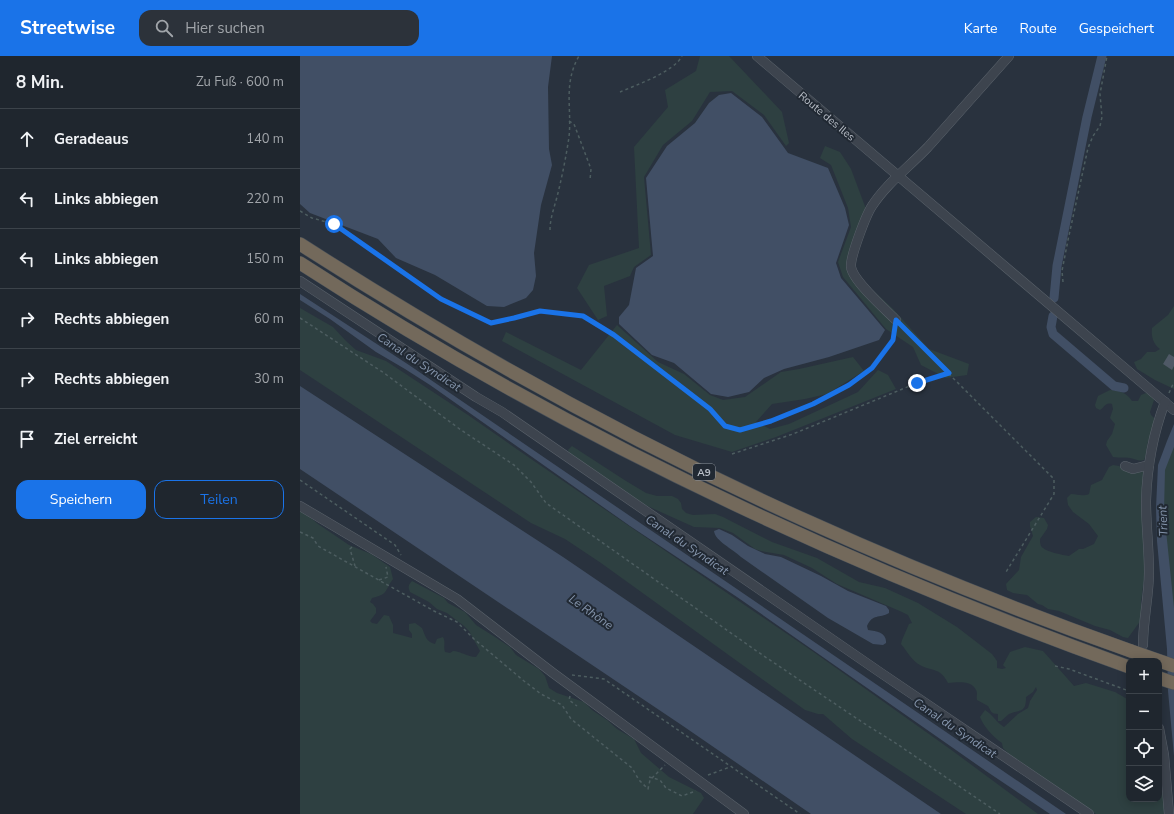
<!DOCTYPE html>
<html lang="de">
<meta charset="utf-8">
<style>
:root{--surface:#1f262e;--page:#2c323a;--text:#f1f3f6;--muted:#a1a5aa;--line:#3c434a;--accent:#1a73e8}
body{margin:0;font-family:"Nunito Sans",sans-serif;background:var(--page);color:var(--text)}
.controls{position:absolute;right:12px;bottom:12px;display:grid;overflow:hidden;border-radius:8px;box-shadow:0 2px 10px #0003}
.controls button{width:36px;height:36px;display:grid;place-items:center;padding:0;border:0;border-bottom:1px solid var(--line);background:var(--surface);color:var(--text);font:20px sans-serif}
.stop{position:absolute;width:12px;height:12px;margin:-9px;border:3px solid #1a73e8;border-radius:50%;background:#fff}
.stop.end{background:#1a73e8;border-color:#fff;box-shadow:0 1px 4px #0008}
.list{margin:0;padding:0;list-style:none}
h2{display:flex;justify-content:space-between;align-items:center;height:52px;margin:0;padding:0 16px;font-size:17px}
h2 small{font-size:13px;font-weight:400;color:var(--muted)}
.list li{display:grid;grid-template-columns:26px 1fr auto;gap:12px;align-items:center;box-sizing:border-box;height:60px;padding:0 16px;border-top:1px solid var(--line)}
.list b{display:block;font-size:15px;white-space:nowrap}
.list em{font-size:13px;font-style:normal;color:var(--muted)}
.actions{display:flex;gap:8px;padding:12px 16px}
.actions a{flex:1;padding:9px 0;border:1px solid var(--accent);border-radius:12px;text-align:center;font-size:14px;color:var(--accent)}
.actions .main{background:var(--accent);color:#fff}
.icon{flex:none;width:22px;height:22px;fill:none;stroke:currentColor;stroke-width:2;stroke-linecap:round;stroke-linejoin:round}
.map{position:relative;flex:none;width:874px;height:758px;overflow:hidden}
header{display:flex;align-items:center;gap:24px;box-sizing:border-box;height:56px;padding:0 20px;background:var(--accent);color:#fff}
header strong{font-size:19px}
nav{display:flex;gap:22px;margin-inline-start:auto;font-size:14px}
.search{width:280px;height:36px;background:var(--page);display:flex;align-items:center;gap:10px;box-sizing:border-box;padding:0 14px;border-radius:12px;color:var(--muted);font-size:15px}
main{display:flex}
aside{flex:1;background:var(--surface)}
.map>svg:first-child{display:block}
.green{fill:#2e4041}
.water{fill:#414f65}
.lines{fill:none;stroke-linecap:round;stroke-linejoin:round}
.canal{stroke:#414f65;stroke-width:9}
.building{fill:#4f5966}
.minor-casing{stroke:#5a626b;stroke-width:10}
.highway-casing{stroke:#474f58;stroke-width:14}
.path{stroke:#4d5d60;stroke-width:1.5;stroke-dasharray:3 3;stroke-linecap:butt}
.minor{stroke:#3d444e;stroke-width:9}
.highway{stroke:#73695b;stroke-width:13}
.highway-bridge-casing{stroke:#474f58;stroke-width:14;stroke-linecap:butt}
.highway-bridge{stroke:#73695b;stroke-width:13}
.route{stroke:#1a73e8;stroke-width:5}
.labels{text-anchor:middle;stroke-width:4;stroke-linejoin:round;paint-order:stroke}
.shield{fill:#212933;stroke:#8b929b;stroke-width:1}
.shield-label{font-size:10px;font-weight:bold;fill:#b9bfc8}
.street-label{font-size:11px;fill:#b9bfc8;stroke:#212933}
.water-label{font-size:12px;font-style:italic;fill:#8595ac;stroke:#212933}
</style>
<header>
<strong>Streetwise</strong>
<div class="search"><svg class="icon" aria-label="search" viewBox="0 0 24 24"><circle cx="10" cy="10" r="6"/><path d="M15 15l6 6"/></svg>Hier suchen</div>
<nav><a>Karte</a><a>Route</a><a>Gespeichert</a></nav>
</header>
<main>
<aside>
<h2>8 Min.<small>Zu Fuß · 600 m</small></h2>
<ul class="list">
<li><svg class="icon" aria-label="ahead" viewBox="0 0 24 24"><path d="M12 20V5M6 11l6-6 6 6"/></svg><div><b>Geradeaus</b></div><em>140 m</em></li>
<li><svg class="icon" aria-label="left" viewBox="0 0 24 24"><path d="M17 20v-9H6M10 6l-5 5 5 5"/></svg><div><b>Links abbiegen</b></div><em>220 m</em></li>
<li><svg class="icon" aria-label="left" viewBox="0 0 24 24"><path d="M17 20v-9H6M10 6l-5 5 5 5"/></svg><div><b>Links abbiegen</b></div><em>150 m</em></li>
<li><svg class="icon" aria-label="right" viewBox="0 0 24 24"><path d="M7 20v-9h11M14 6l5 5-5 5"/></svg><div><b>Rechts abbiegen</b></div><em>60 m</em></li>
<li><svg class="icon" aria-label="right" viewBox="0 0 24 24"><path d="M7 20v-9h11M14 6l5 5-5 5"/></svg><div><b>Rechts abbiegen</b></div><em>30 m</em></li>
<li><svg class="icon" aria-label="arrive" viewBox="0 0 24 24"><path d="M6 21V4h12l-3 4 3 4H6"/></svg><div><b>Ziel erreicht</b></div></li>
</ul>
<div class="actions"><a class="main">Speichern</a><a>Teilen</a></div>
</aside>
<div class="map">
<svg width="874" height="758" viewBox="0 0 874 758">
<rect width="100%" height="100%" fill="#29323e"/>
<g class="green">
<polygon points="400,0 429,0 482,56 489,87 486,90 464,59 432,35 410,36 392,65 363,89 344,121 351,199 334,211 330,220 304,230 307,260 298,264 277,232 289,209 339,192 334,91 368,51 365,34 396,15"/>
<polygon points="525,90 540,96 551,113 566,153 549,212 593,253 629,293 669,308 667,319 646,322 621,309 613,291 586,273 543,221 538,206 551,171 548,152 531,109 520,102"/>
<path d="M874,250v83l-19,-9 -18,-11 -3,-7 7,-3 6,-7h8l5,-3c-7,-5 -9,-13 -8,-21l16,-13z"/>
<polygon points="0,252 33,271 46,285 56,294 86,305 168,359 234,405 515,597 650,693 738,758 666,758 552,683 523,658 518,658 505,654 301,507 265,483 231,467 0,314"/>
<polygon points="317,269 358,306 384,318 410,339 423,344 445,341 481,316 499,313 553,301 564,315 527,338 505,343 472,348 456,366 470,373 489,368 558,336 578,314 588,319 596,333 476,381 432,396 375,379 202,285 206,276 281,314"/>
<path d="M810,334c9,0 17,3 22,11h6l3,-6 5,-2 6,3 2,4 -4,12 1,3 4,4 1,13c-13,10 -6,15 -12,28 -6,2 -8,-1 -14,-2 -6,-1 -10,0 -17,-1l-7,-12 1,-4 5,-7 3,-10 -5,-6 3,-9 -1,-5c-7,-2 -7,3 -12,6l-4,-2 -1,-3 3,-9z"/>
<polygon points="874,380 874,633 862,469 864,412"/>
<path d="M272,390l54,35 20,12 11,3h15l6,3 3,4 1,6 4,4 7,2 22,-1 8,3 49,25 45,16 42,24 26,6 33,15 39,24 35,27 5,7v7l5,1 4,-1 -3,-3 7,-13 15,-5 18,4 31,35 12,-3 29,9 14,8v99h30v-46l6,61h-69l-87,-60 -6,-6 -1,-5c-9,-6 -18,-16 -22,-26l5,-7c8,5 11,12 19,17l14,-13 10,-6 2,-7 7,-11 -1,-3 -3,5 -7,5c0,17 -6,12 -17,17 -3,2 -5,5 -8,7h-3v-7c-7,0 -7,-3 -10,-8l-11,-6c-1,-3 1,-7 -1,-10 -4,-10 -19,-8 -28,-7 -8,-16 -15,-11 -28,-18 -8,-4 -13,-14 -19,-21l1,-4 7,-16 3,-1 -4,-8 -6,-3 -65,-28 -25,-16 -28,-13 -23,-4 -6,-2 -22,-16 -13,-5 -26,-1 -51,-23 -30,-19 -44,-32 -1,-3z"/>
<path d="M813,409l6,1 12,6 13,-2v108l-3,24v18l-13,18 -5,-1 -13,-7 -15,-4 -36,-15 -11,-2 -6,-4 -4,-1 -11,-9 -14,-2 -6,-3 -1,-6 13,-14 2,-13 12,-21 -3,-10v-4l6,-5 8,1 4,7 -1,4 -7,10c0,3 0,7 3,9 4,4 20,7 26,8l10,-7h4l11,-5 4,-8 -9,-12 -16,-12 -5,-7 -1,-7 4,-4c7,0 11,3 18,0l2,-9 11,-5 7,-13z"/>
<path d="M0,453l18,15 31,21 22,9 19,13 3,12c-9,12 -4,15 -21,19l-2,4 3,2 3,4v5l-6,8 2,2 5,1 7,-9 5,1 4,9v8l19,5v-4l-3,-4v-6l6,-1 7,5c3,7 4,14 13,16l2,-5 6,-2c3,5 0,10 2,15l5,1 3,-2c8,0 14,6 23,6l4,-6 -11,-20 -5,-5 -17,-13 -10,-4 -8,-7 -19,-10c-2,-5 -2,-7 2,-11l32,17 4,5 17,9 11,13 19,12 15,10 6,8 23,14 6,7 4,12 8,5 27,9 8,8 15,10 10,9 17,10 7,14 28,24 32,16 3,5 -11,16h-393z"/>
</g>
<g class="water">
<polygon points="0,0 252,0 248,31 249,93 252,109 241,149 234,197 236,220 233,234 226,242 204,251 187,250 135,219 96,202 78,183 10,157 0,148"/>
<polygon points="431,37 462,61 488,97 528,112 545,152 549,169 536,207 541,222 585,274 579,284 529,301 484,313 464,322 449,336 428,341 411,338 374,307 352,299 319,268 319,261 329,249 336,212 353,200 346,122 367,90 395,67 409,47 419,39"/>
<polygon points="0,238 109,309 766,758 750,758 686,715 437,541 330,470 130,329 105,313 76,296 30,263 0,244"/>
<polygon points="0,330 263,501 641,758 511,758 383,670 0,413"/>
<polygon points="874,368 874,391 865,414 864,455 874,552 874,700 868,635 867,593 857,485 856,452 858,409 867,385"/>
<path d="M419,473l13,6 16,11 17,8 16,3 40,19 27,15 38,15 3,4v3c-10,6 -16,0 -22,13l1,4c9,1 19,3 18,13l-3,2 -10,-1 -45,-26 -87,-61c-8,-8 -26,-16 -27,-26z"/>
</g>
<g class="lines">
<g class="canal">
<polyline points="754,242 757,210 787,61 802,0"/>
<polyline points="753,260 751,271 753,278 814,330 824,332"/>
</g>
</g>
<polygon class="building" points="869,298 874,301 874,310 872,314 863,308"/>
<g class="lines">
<defs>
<g id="minor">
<polyline points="457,0 874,354"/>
<polyline points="0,225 176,341 202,356 581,617 789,758"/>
<path d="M596,264c-11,-11 -43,-39 -45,-53 -1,-10 15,-52 21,-61 15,-23 37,-39 56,-59 27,-30 54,-61 81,-91"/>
<polyline points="825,410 833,413 849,409"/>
<polyline points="0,450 157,543 253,617 444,758"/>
<path d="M843,589c0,-25 6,-49 6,-73 0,-24 -3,-47 -3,-71 1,-34 7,-67 19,-99"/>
<polyline points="859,672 864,699 869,758"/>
</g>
<g id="highway">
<path d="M0,188c162,104 331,198 507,277 106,48 214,91 324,130"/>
<path d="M0,207c259,168 539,300 829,404"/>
<polyline points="859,622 874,627"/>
</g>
</defs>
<use href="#minor" class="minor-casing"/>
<use href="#highway" class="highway-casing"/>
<g class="path">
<path d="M320,36c16,-7 54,-20 62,-36"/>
<polyline points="269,65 274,68 291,113 290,124"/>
<polyline points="0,155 12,162 34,168 141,243 191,267 214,262 240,255 283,260 314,279 410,353 425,370 440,374 471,365 513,348 549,329 572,312 593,284 595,272"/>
<path d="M250,174c0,-11 4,-22 7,-33 5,-20 9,-40 12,-60 3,-29 -6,-53 10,-81"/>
<polyline points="763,226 762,215 768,184 788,92 793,80 800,70 802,61 800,38 807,0"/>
<polyline points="0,262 84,317 161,374 214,409 231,426 246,447 458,596 565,668 594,686 700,758"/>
<polyline points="602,271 754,423 754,438 706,516"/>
<polyline points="869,337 874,326"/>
<polyline points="432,398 493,378 617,327 649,317"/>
<polyline points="0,424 95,489 101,499"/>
<polyline points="0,476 13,482 18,490 134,555 157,566 174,583 224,625 241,638 262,649 271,663 332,712 339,724 348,733 350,724 365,709"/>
<polyline points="52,491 50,493 55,510"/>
<polyline points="79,524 88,521 86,511"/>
<polyline points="755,610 769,613 829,635"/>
<polyline points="272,619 304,623 500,758"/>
<polyline points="270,640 269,644 277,650"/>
<polyline points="408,719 430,711"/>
<polyline points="349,721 360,724 366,732 382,740 396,735"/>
</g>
<use href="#minor" class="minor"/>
<use href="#highway" class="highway"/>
<defs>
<polyline id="highway-bridge" points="831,595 874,610"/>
</defs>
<use href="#highway-bridge" class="highway-bridge-casing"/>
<use href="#highway-bridge" class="highway-bridge"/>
</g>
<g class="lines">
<polyline class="route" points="34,168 141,243 191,267 214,262 240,255 283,260 314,279 410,353 425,370 440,374 471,365 513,348 549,329 572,312 593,284 596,264 649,317 617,327"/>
</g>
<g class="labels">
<rect class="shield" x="393" y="408" width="22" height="16" rx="3"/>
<g class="shield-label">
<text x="404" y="420">A9</text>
</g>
<g class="street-label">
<text transform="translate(527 60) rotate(40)" y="4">Route des Iles</text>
</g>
<g class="water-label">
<text transform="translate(119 306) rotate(33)" y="4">Canal du Syndicat</text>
<text transform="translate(863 465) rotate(-92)" y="4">Trient</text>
<text transform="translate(387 489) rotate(34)" y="4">Canal du Syndicat</text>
<text transform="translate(291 556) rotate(35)" y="4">Le Rhône</text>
<text transform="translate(655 672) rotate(34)" y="4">Canal du Syndicat</text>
</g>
</g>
</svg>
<div class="controls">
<button>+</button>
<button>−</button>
<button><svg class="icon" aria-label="locate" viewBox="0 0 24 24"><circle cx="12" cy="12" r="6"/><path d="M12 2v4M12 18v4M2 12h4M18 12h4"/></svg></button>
<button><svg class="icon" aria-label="layers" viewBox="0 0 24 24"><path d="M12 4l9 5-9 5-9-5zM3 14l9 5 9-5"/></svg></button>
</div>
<div class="stop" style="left:34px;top:168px"></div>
<div class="stop end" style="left:617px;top:327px"></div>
</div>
</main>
